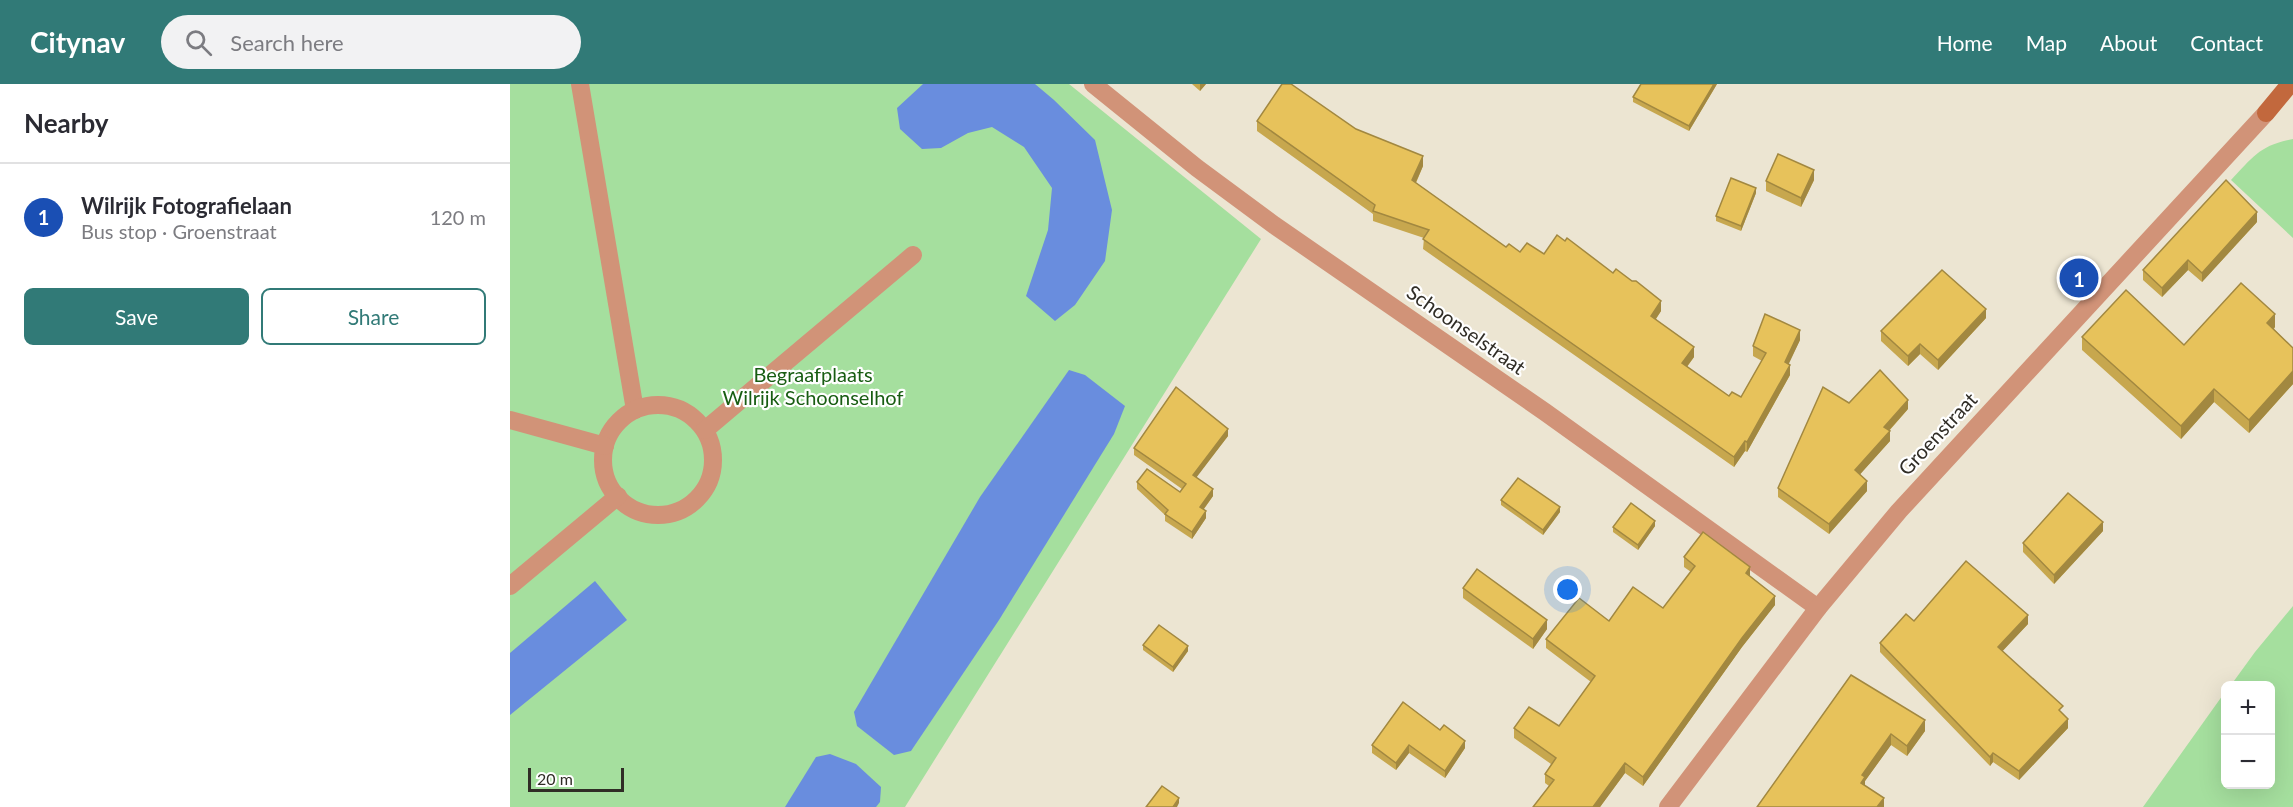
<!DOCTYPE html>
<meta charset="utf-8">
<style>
:root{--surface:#fff;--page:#f2f2f3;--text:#2b2b33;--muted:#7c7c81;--line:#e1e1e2;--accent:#317a77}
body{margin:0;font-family:Lato,sans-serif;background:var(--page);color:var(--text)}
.controls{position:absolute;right:18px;bottom:18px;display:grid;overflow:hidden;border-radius:9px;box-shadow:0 6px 24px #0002}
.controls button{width:54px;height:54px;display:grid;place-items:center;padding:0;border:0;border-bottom:2px solid var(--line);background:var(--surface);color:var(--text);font:30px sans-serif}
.scale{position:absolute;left:18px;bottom:15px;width:96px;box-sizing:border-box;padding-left:6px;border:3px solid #302d26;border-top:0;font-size:16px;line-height:21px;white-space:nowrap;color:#302d26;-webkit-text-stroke:4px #fff;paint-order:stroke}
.you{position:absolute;left:1058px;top:506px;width:21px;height:21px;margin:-15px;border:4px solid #fff;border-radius:50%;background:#1a73e8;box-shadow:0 0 0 9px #1a73e833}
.badge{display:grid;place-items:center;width:39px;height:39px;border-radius:50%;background:var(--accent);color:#fff;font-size:20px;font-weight:700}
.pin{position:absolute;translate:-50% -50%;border:3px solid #fff;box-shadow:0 2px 6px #0006}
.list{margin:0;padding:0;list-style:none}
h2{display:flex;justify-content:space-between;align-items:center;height:78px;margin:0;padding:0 24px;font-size:26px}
h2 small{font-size:20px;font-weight:400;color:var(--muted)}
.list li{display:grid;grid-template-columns:39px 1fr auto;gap:18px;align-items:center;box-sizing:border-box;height:108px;padding:0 24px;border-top:2px solid var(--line)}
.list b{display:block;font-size:22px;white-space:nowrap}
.list p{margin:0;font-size:20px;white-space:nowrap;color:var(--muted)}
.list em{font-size:20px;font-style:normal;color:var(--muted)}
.actions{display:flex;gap:12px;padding:18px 24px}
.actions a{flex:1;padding:14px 0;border:2px solid var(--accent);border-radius:9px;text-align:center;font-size:21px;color:var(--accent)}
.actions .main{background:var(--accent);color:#fff}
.icon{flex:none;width:33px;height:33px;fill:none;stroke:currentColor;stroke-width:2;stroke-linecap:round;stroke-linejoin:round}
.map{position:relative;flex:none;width:1783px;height:723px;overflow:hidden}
header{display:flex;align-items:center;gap:36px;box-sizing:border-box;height:84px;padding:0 30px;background:var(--accent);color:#fff}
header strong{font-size:28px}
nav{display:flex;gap:33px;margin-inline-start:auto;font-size:21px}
.search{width:420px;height:54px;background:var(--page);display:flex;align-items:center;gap:15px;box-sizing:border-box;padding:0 21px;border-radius:33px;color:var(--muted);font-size:22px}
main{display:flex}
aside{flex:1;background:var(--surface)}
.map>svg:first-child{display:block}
.green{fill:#a5df9e}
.water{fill:#698dde}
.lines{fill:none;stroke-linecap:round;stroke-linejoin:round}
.lane{stroke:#d19378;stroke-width:18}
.street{stroke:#d19378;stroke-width:18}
.secondary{stroke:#c2683d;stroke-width:18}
.wall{fill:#c7a74e}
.shaded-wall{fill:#a28840}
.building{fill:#e7c25b;stroke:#a28840;stroke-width:1.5}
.labels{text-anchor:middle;stroke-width:4.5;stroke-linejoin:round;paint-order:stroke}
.street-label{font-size:20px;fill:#302d26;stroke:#fff}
.park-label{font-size:20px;fill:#185d12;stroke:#fff}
</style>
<header>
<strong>Citynav</strong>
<div class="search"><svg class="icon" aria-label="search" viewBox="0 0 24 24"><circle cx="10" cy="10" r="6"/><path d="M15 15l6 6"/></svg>Search here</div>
<nav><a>Home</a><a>Map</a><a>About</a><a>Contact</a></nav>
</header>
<main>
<aside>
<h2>Nearby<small></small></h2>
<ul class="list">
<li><span class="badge" style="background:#1a4fb4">1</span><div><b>Wilrijk Fotografielaan</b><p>Bus stop · Groenstraat</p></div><em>120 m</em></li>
</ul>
<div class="actions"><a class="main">Save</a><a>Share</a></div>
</aside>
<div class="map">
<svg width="1783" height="723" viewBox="0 0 1783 723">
<rect width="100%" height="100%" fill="#ece5d2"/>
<g class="green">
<polygon points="0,0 559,0 751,155 395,723 0,723"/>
<path d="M1783,55v99l-62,-58c22,-23 29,-35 62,-41z"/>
<polygon points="1783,522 1783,723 1633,723 1715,608 1716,700 1760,700 1760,602 1721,601 1745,568"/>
</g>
<g class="water">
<polygon points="413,0 525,0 544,16 585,56 602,126 595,177 565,221 545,237 516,212 538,146 542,104 514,63 482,43 458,49 431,64 412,65 390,45 387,24"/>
<polygon points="559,286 575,291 615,322 604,350 489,536 401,667 384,671 347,642 344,628 470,413"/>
<polygon points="85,497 117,536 0,631 0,569"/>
<polygon points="320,670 346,680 371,703 370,718 366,723 275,723 306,673"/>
</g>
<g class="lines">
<g class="lane">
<polyline points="70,0 125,326"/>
<circle cx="148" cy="376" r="55"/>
<polyline points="0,336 95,362"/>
<polyline points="195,346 403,171"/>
<polyline points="0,502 108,412"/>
</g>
<g class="street">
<polyline points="583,0 687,84 764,141 1035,328 1308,524"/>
<polyline points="1158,723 1308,524 1389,427 1756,29"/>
</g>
<polyline class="secondary" points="1756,29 1780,0"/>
</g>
<g class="wall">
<polygon points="682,0 696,0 690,7"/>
<polygon points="1131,0 1207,0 1179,47 1123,18 1123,13"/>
<polygon points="747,37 846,45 913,82 906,99 996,163 1010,168 1034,170 1151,227 1146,235 1184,273 1177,283 1219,312 1231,313 1252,277 1243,272 1243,262 1290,256 1278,280 1280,291 1237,368 1235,367 1224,383 913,165 914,154 863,137 863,130 747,47"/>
<polygon points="1304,96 1291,123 1256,107 1256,97"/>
<polygon points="1246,109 1231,147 1206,137 1206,132"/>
<polygon points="1747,138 1692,198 1678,186 1652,213 1633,196 1633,186"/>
<polygon points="1476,234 1428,286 1410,270 1398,282 1371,257 1371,247"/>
<polygon points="1765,243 1764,245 1783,264 1783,300 1739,349 1704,318 1671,355 1572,266 1572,253 1674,261"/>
<polygon points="1398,325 1379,347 1380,357 1350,390 1357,407 1319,450 1268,413 1268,404"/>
<polygon points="718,352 686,393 703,412 694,425 696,434 682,455 655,437 655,431 627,405 627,398 670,408 672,405 624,371 624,364"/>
<polygon points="991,416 1050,428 1033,451 991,421"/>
<polygon points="1145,442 1128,466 1103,448 1103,443"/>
<polygon points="1593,447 1544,500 1513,468 1513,459"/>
<polygon points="1174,473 1240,493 1265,521 1232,563 1133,702 1115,689 1090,723 1023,723 1039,702 1035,699 1035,690 1041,680 1004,654 1004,644 1049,642 1081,598 1036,564 1036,555 1153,524 1181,488 1174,483"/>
<polygon points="953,504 1037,545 1023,565 953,514"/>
<polygon points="1518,540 1492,567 1553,630 1558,644 1509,696 1483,678 1480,682 1370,568 1370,559"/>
<polygon points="633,561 678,567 663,588 633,566"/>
<polygon points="1341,591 1415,647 1397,672 1381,661 1355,697 1355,702 1374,723 1247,723"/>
<polygon points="893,618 955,664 935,694 899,669 886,686 862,669 862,661"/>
</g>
<g class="shaded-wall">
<polygon points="690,0 696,0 690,7"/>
<polygon points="1204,0 1207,0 1179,47 1179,42"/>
<polygon points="913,72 913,82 902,107 902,96"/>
<polygon points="1304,86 1304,96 1291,123 1291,114"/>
<polygon points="1246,104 1246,109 1231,147 1231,142"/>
<polygon points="1747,128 1747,138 1692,198 1692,189"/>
<polygon points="1678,176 1678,186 1652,213 1652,204"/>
<polygon points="1151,217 1151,227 1141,242 1141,232"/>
<polygon points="1476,225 1476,234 1428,286 1428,276"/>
<polygon points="1765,230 1765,243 1757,252 1757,239"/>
<polygon points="1290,246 1290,256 1275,288 1275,278"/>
<polygon points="1410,260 1410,270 1398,282 1398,272"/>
<polygon points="1184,263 1184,273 1172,289 1172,279"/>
<polygon points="1280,281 1280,291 1237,368 1237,358"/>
<polygon points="1783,287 1783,300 1739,349 1739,336"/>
<polygon points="1704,305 1704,318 1671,355 1671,342"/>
<polygon points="1398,316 1398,325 1374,352 1374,343"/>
<polygon points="718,345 718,352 683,398 683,391"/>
<polygon points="1380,347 1380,357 1345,396 1345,386"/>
<polygon points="1235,357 1235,367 1224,383 1224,373"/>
<polygon points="1357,397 1357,407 1319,450 1319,440"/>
<polygon points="703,405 703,412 690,430 690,423"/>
<polygon points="1050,423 1050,428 1033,451 1033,446"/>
<polygon points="696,427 696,434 682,455 682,448"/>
<polygon points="1145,437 1145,442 1128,466 1128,461"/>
<polygon points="1593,438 1593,447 1544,500 1544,491"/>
<polygon points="1240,483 1240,493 1236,489"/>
<polygon points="1265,512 1265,521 1232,563 1133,702 1133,693 1232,554"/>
<polygon points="1518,531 1518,540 1488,572 1488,563"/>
<polygon points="1037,536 1037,545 1023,565 1023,555"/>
<polygon points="678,562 678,567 663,588 663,583"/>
<polygon points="1558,635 1558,644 1509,696 1509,687"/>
<polygon points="1415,636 1415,647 1397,672 1397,662"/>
<polygon points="1381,650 1381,661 1355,697 1355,704 1351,710 1352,691"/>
<polygon points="955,657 955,664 935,694 935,687"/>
<polygon points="899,661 899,669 886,686 886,679"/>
<polygon points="1483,669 1483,678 1480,682 1480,673"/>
<polygon points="1115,679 1115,689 1090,723 1083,723"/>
<polygon points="669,714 669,719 667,723 663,723"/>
<polygon points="1374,714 1374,723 1367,723"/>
</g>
<g class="building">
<polygon points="772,0 781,0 846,45 913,72 902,96 996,163 999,160 1010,168 1017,159 1034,170 1047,151 1055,157 1057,154 1103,189 1106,185 1122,197 1126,197 1151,217 1141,232 1184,263 1172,279 1219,312 1222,308 1231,313 1256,269 1243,262 1255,230 1290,246 1275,278 1280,281 1237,358 1235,357 1224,373 913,155 919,146 863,127 865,121 747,37"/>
<polygon points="1131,0 1204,0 1179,42 1123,13"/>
<polygon points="1268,70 1304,86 1291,114 1256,97"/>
<polygon points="1221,94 1246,104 1231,142 1206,132"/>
<polygon points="1716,96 1747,128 1692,189 1678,176 1652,204 1633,186"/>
<polygon points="1432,186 1476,225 1428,276 1410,260 1398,272 1371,247"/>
<polygon points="1731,199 1765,230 1757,239 1783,264 1783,287 1739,336 1704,305 1671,342 1572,253 1616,206 1674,261"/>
<polygon points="1370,286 1398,316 1374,343 1380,347 1345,386 1357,397 1319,440 1268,404 1313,303 1339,319"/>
<polygon points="666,303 718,345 683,391 703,405 690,423 696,427 682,448 655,430 658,426 627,398 637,385 670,408 676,400 624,364"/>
<polygon points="1008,394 1050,423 1033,446 991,416"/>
<polygon points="1558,409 1593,438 1544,491 1513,459"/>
<polygon points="1121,419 1145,437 1128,461 1103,443"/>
<polygon points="1193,448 1240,483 1236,489 1265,512 1232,554 1133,693 1115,679 1083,723 1023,723 1044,696 1035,690 1046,674 1004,644 1019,623 1049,642 1085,592 1036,555 1069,514 1099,537 1123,503 1153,524 1185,482 1174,473"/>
<polygon points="1456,477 1518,531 1488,563 1553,622 1549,626 1558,635 1509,687 1483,669 1480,673 1370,559 1396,530 1404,537"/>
<polygon points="967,485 1037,536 1023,555 953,504"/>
<polygon points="649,541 678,562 663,583 633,561"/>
<polygon points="1341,591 1415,636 1397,662 1381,650 1352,691 1355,693 1351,699 1374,714 1367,723 1247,723"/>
<polygon points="893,618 930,646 934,641 955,657 935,687 899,661 886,679 862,661"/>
<polygon points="652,702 669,714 663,723 636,723"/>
</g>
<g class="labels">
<g class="street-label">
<text transform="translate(956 246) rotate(35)" y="7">Schoonselstraat</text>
<text transform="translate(1428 350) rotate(-47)" y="7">Groenstraat</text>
</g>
<g class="park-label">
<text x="303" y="298">Begraafplaats<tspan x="303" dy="23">Wilrijk Schoonselhof</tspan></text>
</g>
</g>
</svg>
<div class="controls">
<button>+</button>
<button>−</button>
</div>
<div class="scale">20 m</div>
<div class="you"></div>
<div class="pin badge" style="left:1569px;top:194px;background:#1a4fb4">1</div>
</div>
</main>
